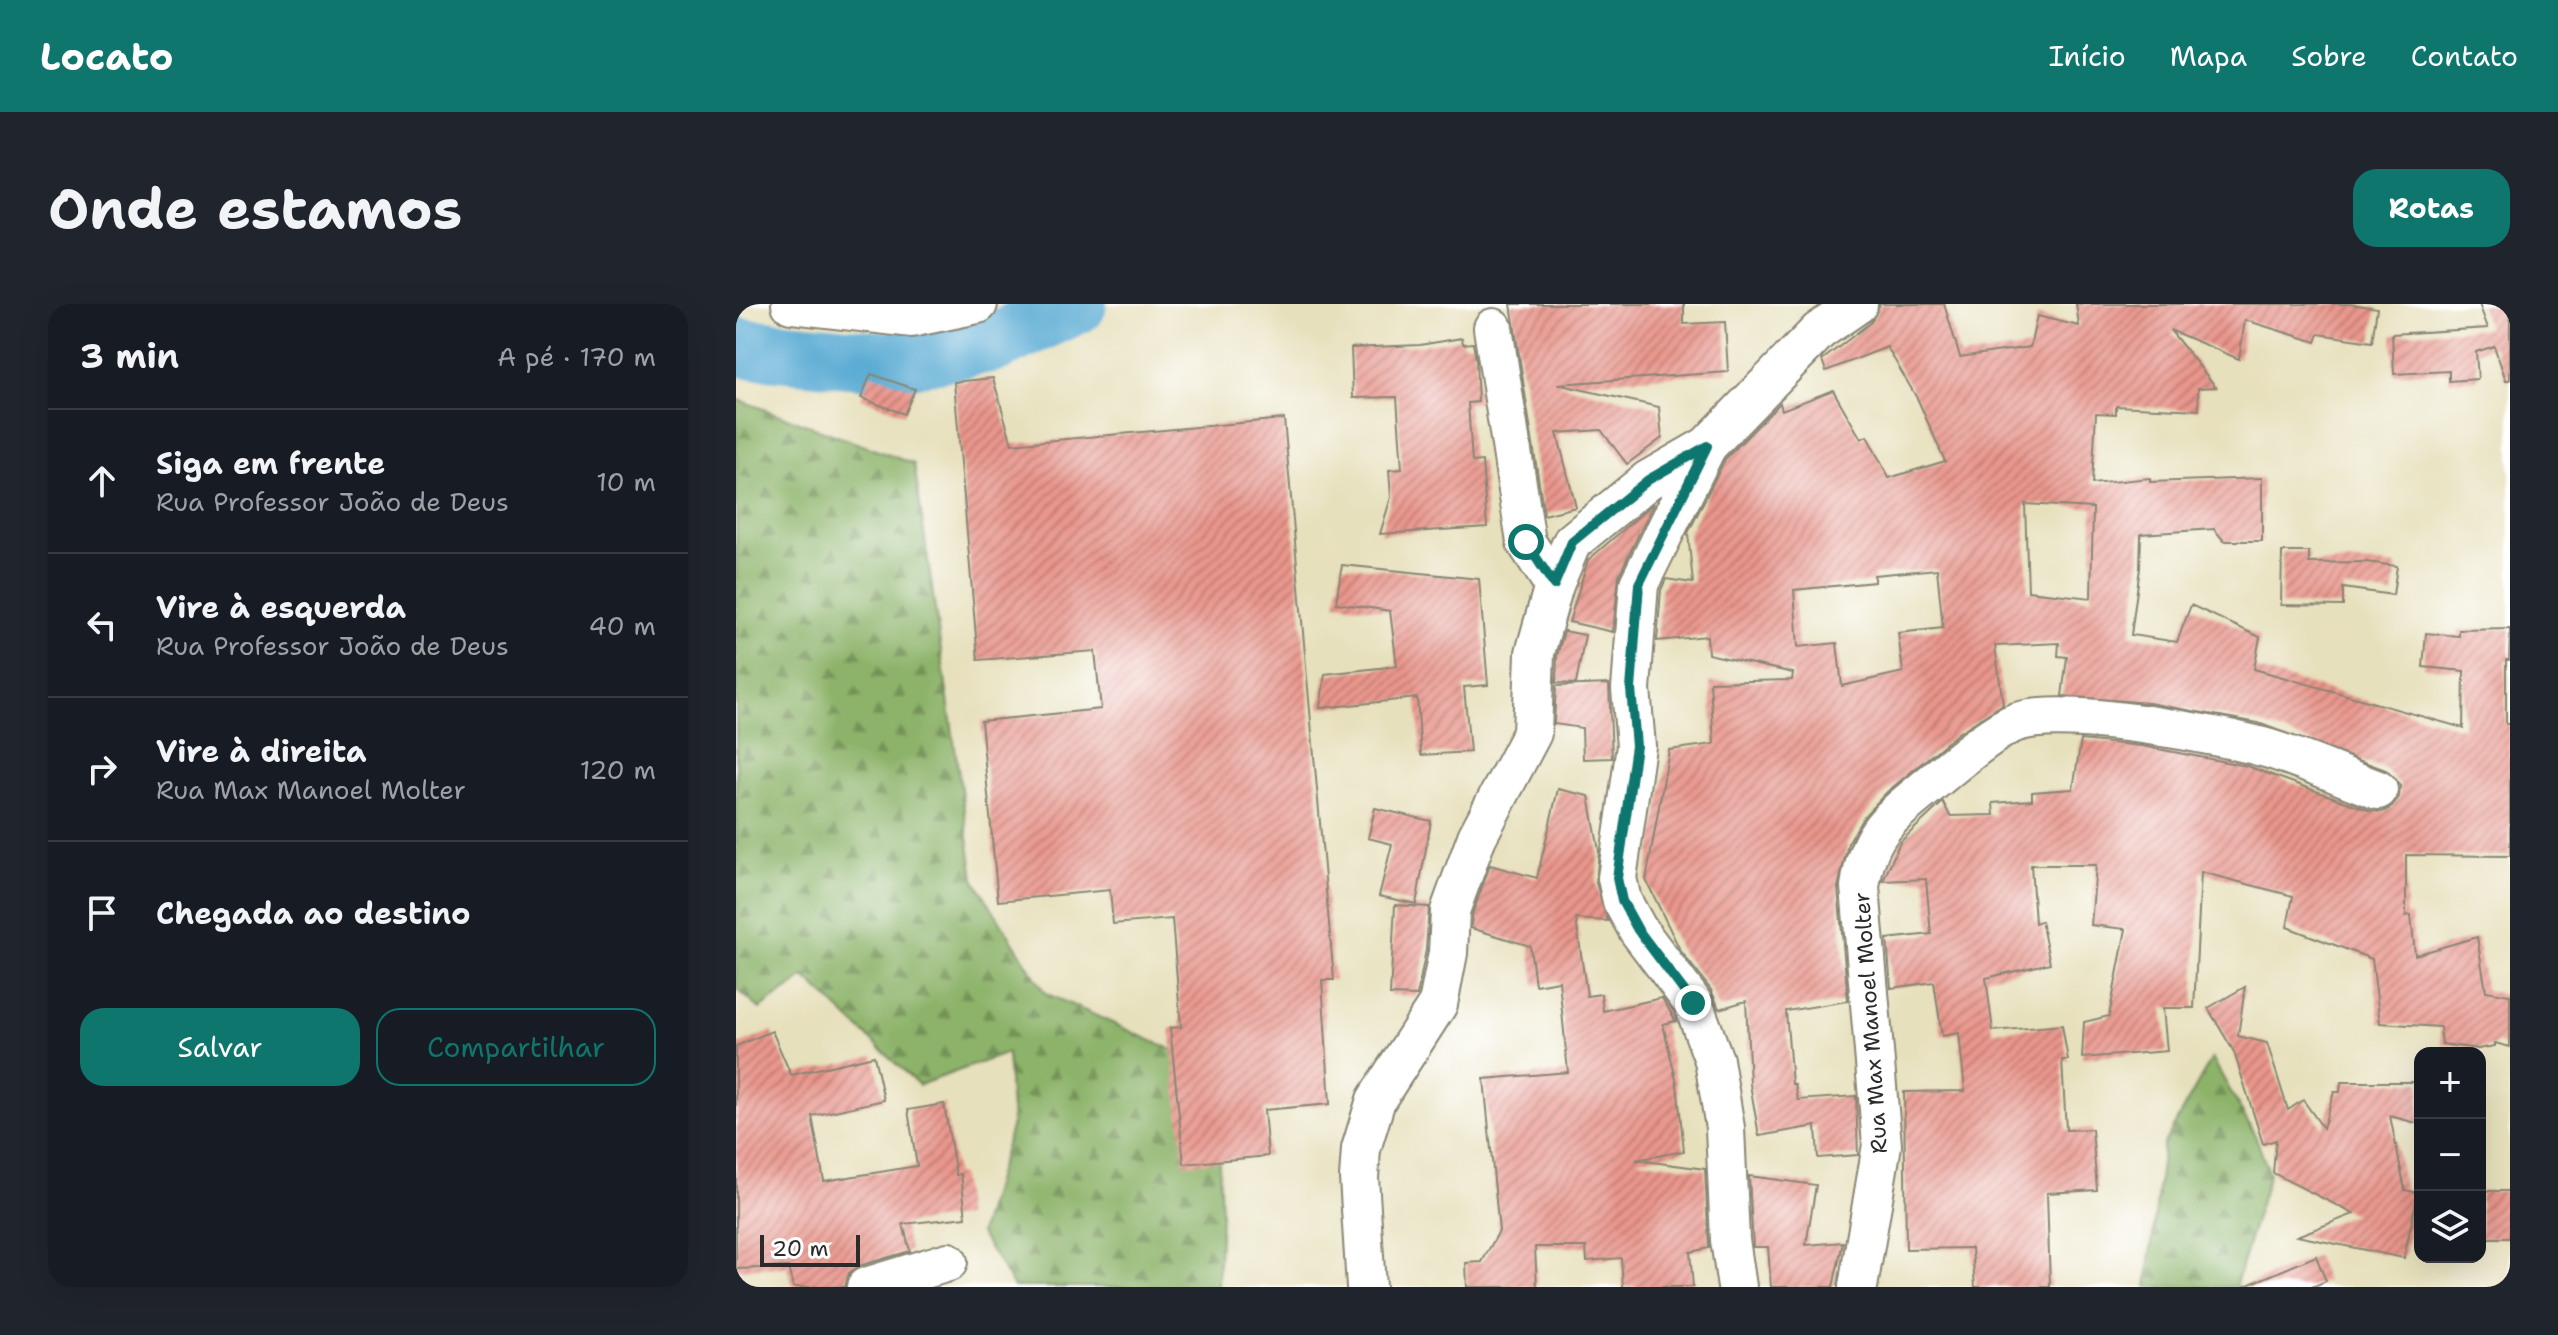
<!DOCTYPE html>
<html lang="pt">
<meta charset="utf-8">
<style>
:root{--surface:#171b24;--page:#20242c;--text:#f1f3f6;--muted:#9ea1a6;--line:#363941;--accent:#0f766e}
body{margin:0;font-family:"Shantell Sans",sans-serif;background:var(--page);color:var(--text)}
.controls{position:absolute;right:24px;bottom:24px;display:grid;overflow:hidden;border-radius:16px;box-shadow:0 8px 32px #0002}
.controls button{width:72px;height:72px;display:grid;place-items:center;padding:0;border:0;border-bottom:2px solid var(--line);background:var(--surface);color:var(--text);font:40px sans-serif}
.scale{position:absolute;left:24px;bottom:20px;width:100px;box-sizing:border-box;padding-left:8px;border:4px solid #2b2b2b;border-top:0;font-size:22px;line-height:28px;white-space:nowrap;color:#2b2b2b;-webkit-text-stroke:6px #fff;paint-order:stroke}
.stop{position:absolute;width:24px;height:24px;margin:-18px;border:6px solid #0f766e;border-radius:50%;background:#fff}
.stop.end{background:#0f766e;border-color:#fff;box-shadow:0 2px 8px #0008}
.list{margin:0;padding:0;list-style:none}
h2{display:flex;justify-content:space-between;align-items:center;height:104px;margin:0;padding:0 32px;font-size:34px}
h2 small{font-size:26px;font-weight:400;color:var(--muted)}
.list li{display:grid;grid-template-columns:52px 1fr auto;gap:24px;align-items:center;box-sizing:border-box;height:144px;padding:0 32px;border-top:2px solid var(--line)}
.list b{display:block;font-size:30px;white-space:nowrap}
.list p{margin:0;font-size:26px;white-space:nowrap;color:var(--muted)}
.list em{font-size:26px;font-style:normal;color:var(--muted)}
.actions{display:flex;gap:16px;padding:24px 32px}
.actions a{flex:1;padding:18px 0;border:2px solid var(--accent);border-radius:24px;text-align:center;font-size:28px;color:var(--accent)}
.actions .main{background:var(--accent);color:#fff}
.icon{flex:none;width:44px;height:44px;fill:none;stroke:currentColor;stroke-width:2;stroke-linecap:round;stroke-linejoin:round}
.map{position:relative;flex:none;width:1774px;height:983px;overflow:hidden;border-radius:24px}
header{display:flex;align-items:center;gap:48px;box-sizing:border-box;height:112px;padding:0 40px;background:var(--accent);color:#fff}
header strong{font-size:38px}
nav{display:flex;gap:44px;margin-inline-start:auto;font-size:28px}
.intro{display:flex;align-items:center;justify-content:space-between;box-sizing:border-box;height:192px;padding:0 48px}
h1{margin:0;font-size:56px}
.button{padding:20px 36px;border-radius:24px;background:var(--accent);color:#fff;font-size:28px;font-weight:700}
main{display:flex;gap:48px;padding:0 48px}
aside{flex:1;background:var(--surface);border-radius:24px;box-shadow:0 8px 32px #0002}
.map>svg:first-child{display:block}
.forest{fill:url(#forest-firs);stroke:#5c6f4a;stroke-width:2}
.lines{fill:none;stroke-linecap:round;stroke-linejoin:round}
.river{stroke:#58aad3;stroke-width:60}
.building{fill:url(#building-hatch);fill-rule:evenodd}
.minor-casing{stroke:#898674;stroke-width:42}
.minor{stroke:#fff;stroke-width:38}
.route{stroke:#0f766e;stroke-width:10}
.labels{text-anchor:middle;stroke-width:7;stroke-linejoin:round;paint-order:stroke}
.street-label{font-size:22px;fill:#2b2b2b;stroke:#fff}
</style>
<header>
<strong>Locato</strong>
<nav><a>Início</a><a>Mapa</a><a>Sobre</a><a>Contato</a></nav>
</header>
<div class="intro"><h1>Onde estamos</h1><a class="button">Rotas</a></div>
<main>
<aside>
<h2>3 min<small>A pé · 170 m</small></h2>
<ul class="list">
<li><svg class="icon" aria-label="ahead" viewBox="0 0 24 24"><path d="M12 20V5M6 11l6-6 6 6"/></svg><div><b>Siga em frente</b><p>Rua Professor João de Deus</p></div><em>10 m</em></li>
<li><svg class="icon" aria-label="left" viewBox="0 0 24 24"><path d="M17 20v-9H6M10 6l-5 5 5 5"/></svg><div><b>Vire à esquerda</b><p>Rua Professor João de Deus</p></div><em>40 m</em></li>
<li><svg class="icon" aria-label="right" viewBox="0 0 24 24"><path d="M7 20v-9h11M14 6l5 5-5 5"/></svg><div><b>Vire à direita</b><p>Rua Max Manoel Molter</p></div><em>120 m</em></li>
<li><svg class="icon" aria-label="arrive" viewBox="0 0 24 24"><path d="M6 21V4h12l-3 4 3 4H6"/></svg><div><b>Chegada ao destino</b></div></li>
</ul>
<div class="actions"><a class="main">Salvar</a><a>Compartilhar</a></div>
</aside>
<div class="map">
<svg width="1774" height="983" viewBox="0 0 1774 983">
<defs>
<pattern id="forest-firs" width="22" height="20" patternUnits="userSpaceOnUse" patternTransform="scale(2)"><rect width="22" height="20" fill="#8cb369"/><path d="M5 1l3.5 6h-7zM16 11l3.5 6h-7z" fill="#739257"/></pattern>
<pattern id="building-hatch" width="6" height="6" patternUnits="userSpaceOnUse" patternTransform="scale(2)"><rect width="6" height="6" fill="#e9968c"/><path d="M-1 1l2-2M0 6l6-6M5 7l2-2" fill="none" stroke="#bd7b73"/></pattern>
</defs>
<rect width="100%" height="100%" fill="#fff"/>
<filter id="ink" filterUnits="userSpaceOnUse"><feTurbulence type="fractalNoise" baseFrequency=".0125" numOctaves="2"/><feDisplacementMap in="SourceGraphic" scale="16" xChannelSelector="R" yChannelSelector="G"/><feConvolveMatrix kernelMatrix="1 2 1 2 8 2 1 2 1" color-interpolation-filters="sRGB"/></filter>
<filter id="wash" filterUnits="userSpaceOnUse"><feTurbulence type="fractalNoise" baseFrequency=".006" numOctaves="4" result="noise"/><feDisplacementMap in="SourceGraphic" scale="32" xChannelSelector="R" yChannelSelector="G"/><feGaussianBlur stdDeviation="1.8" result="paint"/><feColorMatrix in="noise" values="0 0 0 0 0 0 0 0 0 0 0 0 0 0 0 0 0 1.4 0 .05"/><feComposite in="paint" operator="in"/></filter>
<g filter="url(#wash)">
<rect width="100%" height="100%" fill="#e7e0bc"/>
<g class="forest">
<polygon points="0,95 178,160 238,575 309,689 479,765 485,907 482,983 278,983 244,929 276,820 271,749 183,781 69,673 24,705 0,684"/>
<polygon points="1476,754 1520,833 1533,870 1499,983 1411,983 1427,841"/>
</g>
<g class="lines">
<polyline class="river" points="0,43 153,58 259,38 341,0"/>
</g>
<g id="blocks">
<g class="building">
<polygon points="775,0 948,0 948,20 989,18 992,68 821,80 923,103 926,134 891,160 865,126 821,129 840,203 808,211"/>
<path d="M1144,0h64l16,53 70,-10 7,-31 42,10 -3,-22h274l27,4 -5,34 -53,-8 -3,8 -71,-22 -6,39 -69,-29 46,57 -18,1 1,22 -83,-4v8l-20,-1 -4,71 58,-6v4l112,-4v63h-38l-10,-12 -73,5 -1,34 -9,67 46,7 14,-37 69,32 -6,32 209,59 1,-57 -41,-4 3,-34 33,3v-6l51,-1 -1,31h-3v64h4v132l-104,-1v61l5,-1 4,40 62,-18 9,54 24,4v52l-15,-4v3l-17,3 -36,-5 -2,-17 -60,-4 -8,-64 -85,-32 6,-31 -92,-24 -7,136h-31l4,43 -85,7 2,-36 25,-6 17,-87 -35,-4 5,-60h-65l4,58 6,-2 9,42 -64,15 7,53 69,-6 6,35h-6l4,70 26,-1 5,61 -50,3 3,94h-75l-3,-39 -66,1 -2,-157 61,-1 -6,-58 -17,3 -8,-54 -43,6 -4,-49 44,-5 -5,-55 -43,2 17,-39 43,-40 7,14 44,-1 -1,-12 39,-3v-8l41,-3 8,-49 61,6 105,20 124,45 11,1 10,-5 7,-10 1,-11 -14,-16 -128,-47 -109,-20 -87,-7 5,-39 -9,-1 1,-13 -64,3 8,58 -45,29 -71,59 -23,24 -16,27 -10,45 10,113 -62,10 6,73h3l3,16 58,-4 2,59 -40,3 -2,-32 -57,10 -9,-52 -4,-83 -27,8 -8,-19 -31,-40 -34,-70 23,-130 45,-6 -4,-62 82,-2 1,-7 -85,-19 -1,-18 -50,5 4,-51 5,-11 27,4 -5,-50 37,-74 55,-56 2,7 51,-20 28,49 6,-3 22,42 56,-17 -27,-61 -31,-53 -61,24 -4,-11 49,-38zM1289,200l68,4 -2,90 -63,-7zM1201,265l6,59 -45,5 5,39 -61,14 -5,-43 -39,4 -4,-57 80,-8v-7z"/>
<polygon points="1743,0 1774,0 1774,76 1770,76 1758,42 1740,48 1742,75 1713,77 1713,67 1658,70 1656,30 1752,24"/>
<polygon points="726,34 727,40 737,39 740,55 742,98 732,99 736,158 746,157 751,223 644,230 655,193 653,166 666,165 661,93 617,94 615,44 684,41"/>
<polygon points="135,70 179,85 168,110 125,94"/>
<polygon points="257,74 276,140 548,115 598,676 586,676 594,800 528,806 532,852 448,860 434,724 445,723 436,615 377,620 374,586 262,597 245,417 365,405 359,347 242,356 218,78"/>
<polygon points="918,199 883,271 877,328 833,318 852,256"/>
<polygon points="1546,248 1573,248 1573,259 1630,258 1661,262 1657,291 1607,284 1607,302 1545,301"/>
<polygon points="606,261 743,275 752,381 728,383 734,448 685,451 681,394 584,404 589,370 661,362 654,307 600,299"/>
<polygon points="828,327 849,331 840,380 820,379 821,352"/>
<polygon points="873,380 876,454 847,455 846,424 818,420 820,382"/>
<polygon points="822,485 853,492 863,547 860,579 872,617 840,615 851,692 865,690 867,707 926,694 940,717 927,720 941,780 948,847 900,856 969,865 973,944 954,948 957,983 887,983 885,954 851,957 850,943 799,943 801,983 731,983 730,959 746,958 763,927 748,775 832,768 823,677 799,681 794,642 735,624 736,611 754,561 801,574"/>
<polygon points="639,504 695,517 680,600 643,592 656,540 632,534"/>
<polygon points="659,601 693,603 690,646 681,692 654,691"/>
<polygon points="1509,683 1502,732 1531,739 1552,806 1567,796 1587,824 1598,788 1604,788 1605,778 1684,778 1684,820 1654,812 1669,886 1682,889 1668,954 1561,932 1618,910 1537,869 1540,836 1527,840 1498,748 1472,704"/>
<polygon points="36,727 55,771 138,752 148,796 76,812 88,877 181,862 172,806 208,800 220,871 225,870 230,913 167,920 174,947 123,962 113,969 109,983 57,983 52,963 0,965 0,742"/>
<polygon points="1013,872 1080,881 1070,941 1107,938 1097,983 1035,983 1032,943 1017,943"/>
<rect x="1744" y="887" width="30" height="47"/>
<polygon points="1580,952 1590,977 1576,983 1507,983"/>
</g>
</g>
</g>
<g filter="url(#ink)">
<use href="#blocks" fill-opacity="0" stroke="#898674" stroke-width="2"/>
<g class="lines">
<defs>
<g id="minor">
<polyline points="55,0 175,14 242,0"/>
<polyline points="757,24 790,238 818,281"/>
<polyline points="971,142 903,280 895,385 900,442 881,574 886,597 902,626 957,699 978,756 989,824 994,936 1001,983"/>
<polyline points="130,983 212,958"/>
<polyline points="630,983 623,874 625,845 640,796 702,700 712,649 714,607 741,533 796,429 799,349 818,281 836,238 912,176 971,142 1083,27 1122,0"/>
<path d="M1122,983l24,-142 -22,-258c8,-55 28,-68 68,-101 20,-17 67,-57 89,-64 47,-16 209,13 259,29 34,11 68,26 102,39"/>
</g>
</defs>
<use href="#minor" class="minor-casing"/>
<use href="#minor" class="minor"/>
</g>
</g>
<g class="lines" filter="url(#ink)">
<polyline class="route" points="790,238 818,281 836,238 912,176 971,142 903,280 895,385 900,442 881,574 886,597 902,626 957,699"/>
</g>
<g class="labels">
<g class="street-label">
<text transform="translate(1134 719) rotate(-94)" y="8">Rua Max Manoel Molter</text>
</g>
</g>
</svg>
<div class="controls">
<button>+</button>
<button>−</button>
<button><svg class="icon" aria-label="layers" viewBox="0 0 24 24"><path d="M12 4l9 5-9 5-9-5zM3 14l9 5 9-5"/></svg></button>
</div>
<div class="scale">20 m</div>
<div class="stop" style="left:790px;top:238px"></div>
<div class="stop end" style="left:957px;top:699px"></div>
</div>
</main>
